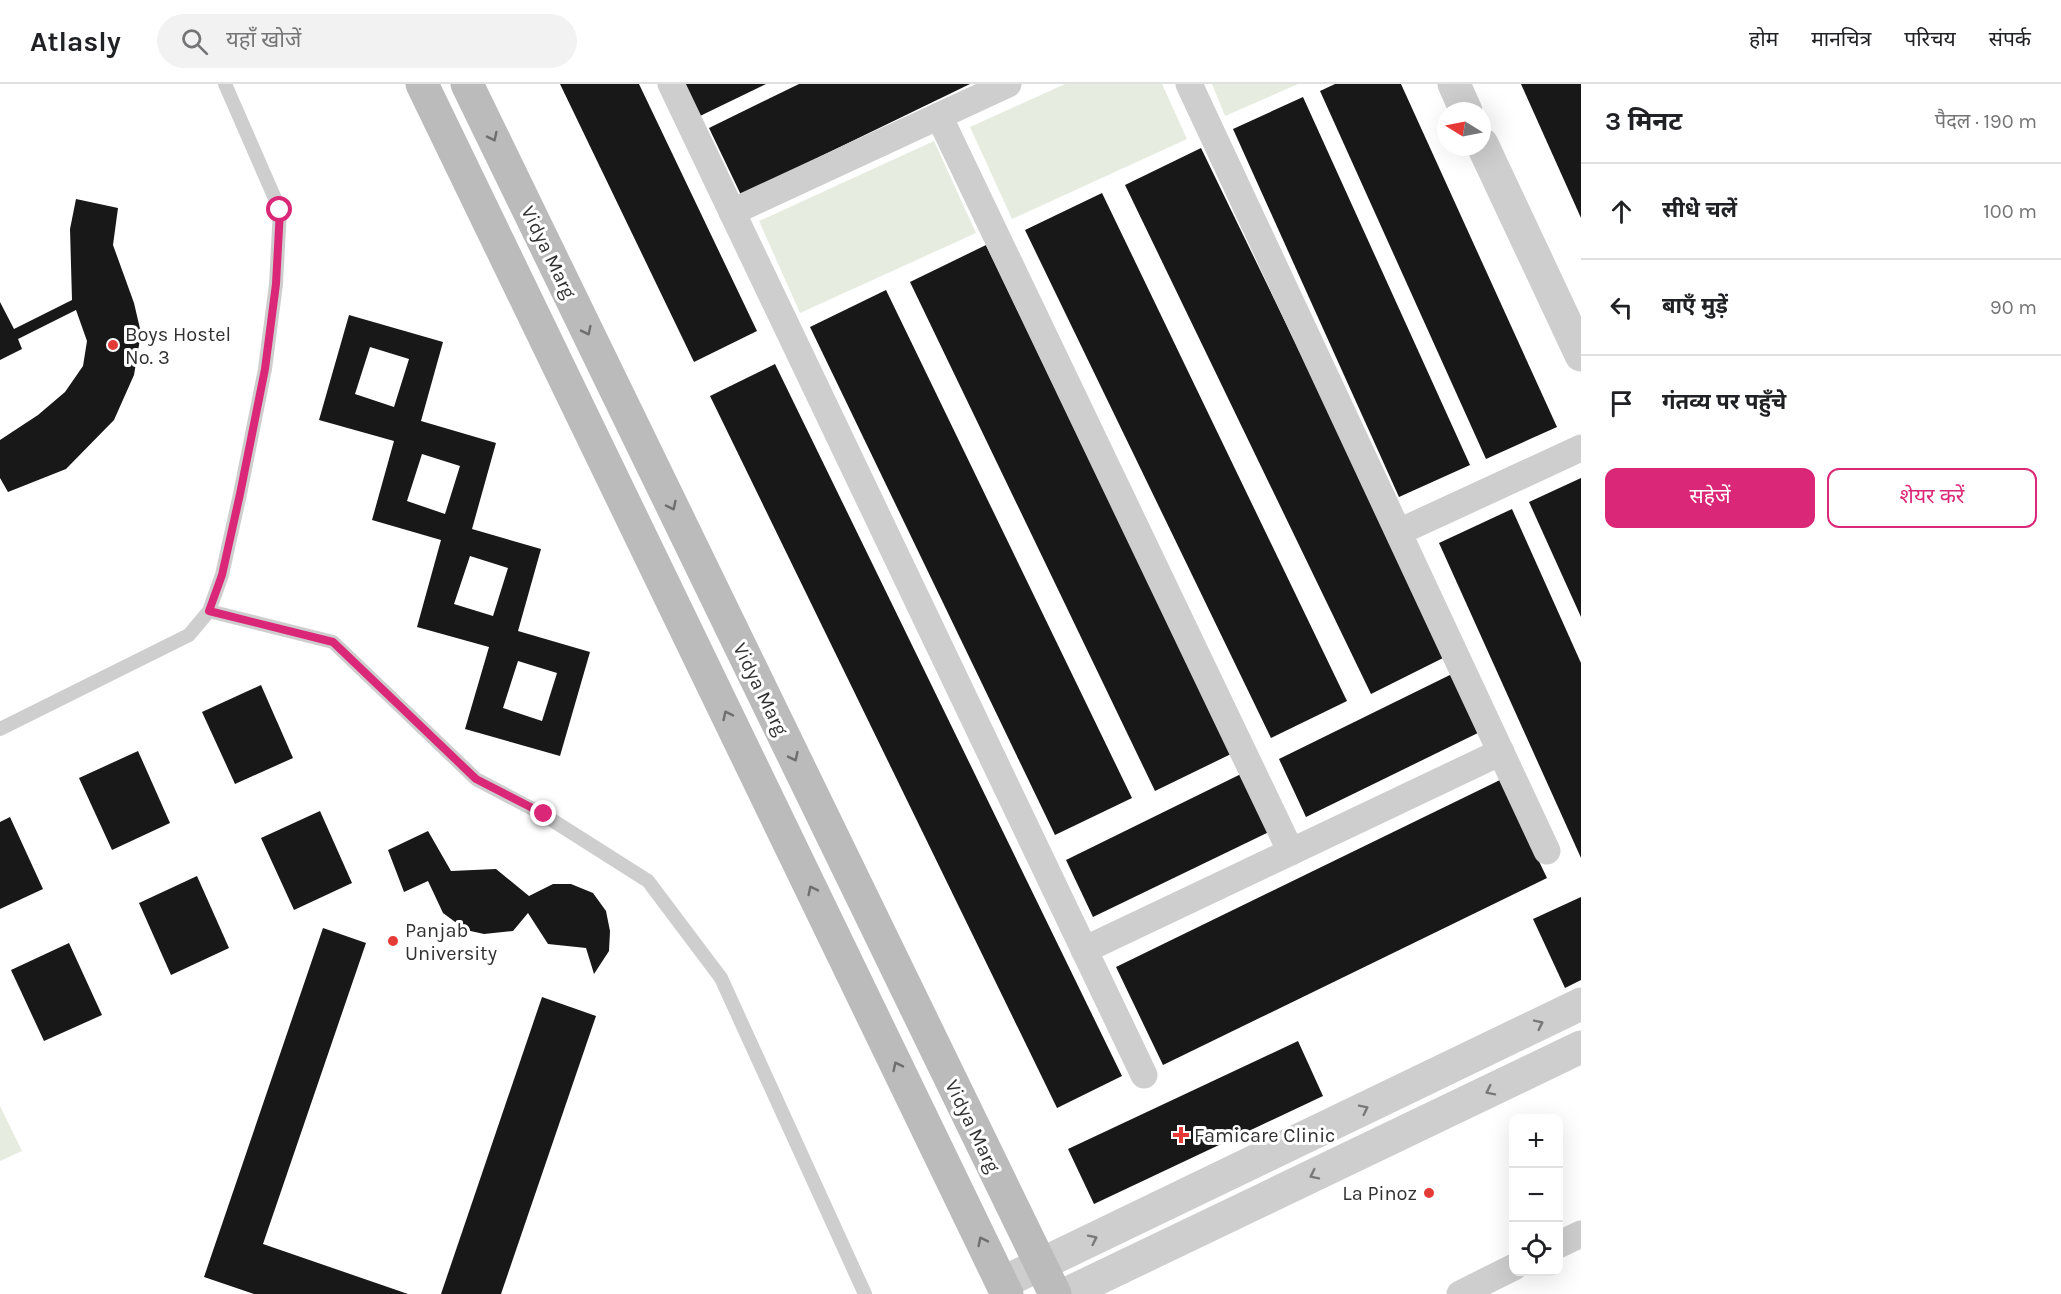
<!DOCTYPE html>
<html lang="hi">
<meta charset="utf-8">
<style>
:root{--surface:#fff;--page:#f2f2f2;--text:#202124;--muted:#757577;--line:#e0e0e0;--accent:#db2777}
body{margin:0;font-family:Karla,"Noto Sans Devanagari",sans-serif;background:var(--page);color:var(--text)}
.controls{position:absolute;right:18px;bottom:18px;display:grid;overflow:hidden;border-radius:12px;box-shadow:0 6px 24px #0002}
.controls button{width:54px;height:54px;display:grid;place-items:center;padding:0;border:0;border-bottom:2px solid var(--line);background:var(--surface);color:var(--text);font:30px sans-serif}
.compass{position:absolute;left:1437px;top:18px;width:54px;height:54px;border-radius:50%;background:var(--surface);box-shadow:0 6px 24px #0002;rotate:280deg}
.stop{position:absolute;width:18px;height:18px;margin:-14px;border:4px solid #db2777;border-radius:50%;background:#fff}
.stop.end{background:#db2777;border-color:#fff;box-shadow:0 2px 6px #0008}
.list{margin:0;padding:0;list-style:none}
h2{display:flex;justify-content:space-between;align-items:center;height:78px;margin:0;padding:0 24px;font-size:26px}
h2 small{font-size:20px;font-weight:400;color:var(--muted)}
.list li{display:grid;grid-template-columns:39px 1fr auto;gap:18px;align-items:center;box-sizing:border-box;height:96px;padding:0 24px;border-top:2px solid var(--line)}
.list b{display:block;font-size:22px;white-space:nowrap}
.list em{font-size:20px;font-style:normal;color:var(--muted)}
.actions{display:flex;gap:12px;padding:18px 24px}
.actions a{flex:1;padding:14px 0;border:2px solid var(--accent);border-radius:12px;text-align:center;font-size:21px;color:var(--accent)}
.actions .main{background:var(--accent);color:#fff}
.icon{flex:none;width:33px;height:33px;fill:none;stroke:currentColor;stroke-width:2;stroke-linecap:round;stroke-linejoin:round}
.map{position:relative;flex:none;width:1581px;height:1210px;overflow:hidden}
header{display:flex;align-items:center;gap:36px;box-sizing:border-box;height:84px;padding:0 30px;background:var(--surface);border-bottom:2px solid var(--line)}
header strong{font-size:28px}
nav{display:flex;gap:33px;margin-inline-start:auto;font-size:21px}
.search{width:420px;height:54px;background:var(--page);display:flex;align-items:center;gap:15px;box-sizing:border-box;padding:0 21px;border-radius:33px;color:var(--muted);font-size:22px}
main{display:flex}
aside{flex:1;background:var(--surface)}
.map>svg:first-child{display:block}
.green{fill:#e6ede0}
.building{fill:#181818;fill-rule:evenodd}
.lines{fill:none;stroke-linecap:round;stroke-linejoin:round}
.service{stroke:#cecece;stroke-width:14}
.minor{stroke:#cecece;stroke-width:27}
.tertiary{stroke:#cecece;stroke-width:33}
.secondary{stroke:#bbb;stroke-width:33}
.oneway{stroke:#6f6f6f}
.oneway2{stroke:#787878}
.route{stroke:#db2777;stroke-width:8}
.poi-dot{fill:#e43b37;stroke:#fff;stroke-width:2}
.labels{text-anchor:middle;stroke-width:6;stroke-linejoin:round;paint-order:stroke}
.street-label{font-size:20px;fill:#313131;stroke:#fff}
.poi-label{font-size:20px;fill:#313131;stroke:#fff;text-anchor:start}
</style>
<header>
<strong>Atlasly</strong>
<div class="search"><svg class="icon" aria-label="search" viewBox="0 0 24 24"><circle cx="10" cy="10" r="6"/><path d="M15 15l6 6"/></svg>यहाँ खोजें</div>
<nav><a>होम</a><a>मानचित्र</a><a>परिचय</a><a>संपर्क</a></nav>
</header>
<main>
<div class="map">
<svg width="1581" height="1210" viewBox="0 0 1581 1210">
<rect width="100%" height="100%" fill="#fff"/>
<g class="green">
<polygon points="1065,0 1162,0 1187,55 1012,135 970,43"/>
<polygon points="1212,0 1298,0 1225,32"/>
<polygon points="934,57 976,149 800,229 759,137"/>
<polygon points="0,1022 22,1067 0,1077"/>
</g>
<g class="building">
<polygon points="560,0 639,0 757,247 694,278"/>
<polygon points="684,0 766,0 700,32"/>
<polygon points="799,0 970,0 741,111 709,44"/>
<polygon points="1335,0 1401,0 1557,343 1486,375 1320,7"/>
<polygon points="1521,0 1581,0 1581,134"/>
<polygon points="1303,13 1470,381 1399,413 1233,45"/>
<polygon points="1201,64 1447,572 1371,610 1125,101"/>
<polygon points="1102,109 1347,617 1271,654 1025,146"/>
<polygon points="76,115 118,124 113,161 134,219 141,249 134,291 114,336 66,385 8,408 0,394 0,356 38,331 65,308 83,282 87,257 76,226 18,255 22,265 0,276 0,218 14,245 72,216 70,145"/>
<polygon points="986,161 1231,670 1155,707 910,198"/>
<polygon points="886,206 1132,714 1055,751 810,243"/>
<path d="M349,231l94,27 -22,79 75,22 -24,86 69,20 -23,82 72,21 -30,104 -95,-27 24,-82 -72,-20 24,-87 -69,-20 22,-79 -75,-21zM370,263l39,12 -15,48 -39,-13zM422,370l38,12 -15,48 -38,-13zM470,472l38,12 -15,48 -39,-12zM518,577l39,12 -15,48 -39,-13z"/>
<polygon points="775,280 1122,992 1057,1024 710,312"/>
<polygon points="1581,394 1581,533 1529,418"/>
<polygon points="1512,425 1581,579 1581,774 1439,459"/>
<polygon points="1456,588 1484,646 1306,733 1279,675"/>
<polygon points="261,601 293,674 235,700 202,628"/>
<polygon points="138,667 170,739 112,766 79,694"/>
<polygon points="1243,689 1271,747 1093,833 1066,776"/>
<polygon points="1500,696 1547,794 1163,981 1116,883"/>
<polygon points="320,727 352,799 294,826 261,754"/>
<polygon points="10,733 43,805 0,825 0,738"/>
<polygon points="428,747 451,787 496,785 529,812 553,800 571,800 593,809 606,827 610,847 609,867 594,890 586,864 548,860 528,829 513,847 484,850 466,846 443,829 428,797 404,808 388,766"/>
<polygon points="197,792 229,864 171,891 139,819"/>
<polygon points="1581,813 1581,896 1565,904 1533,835"/>
<polygon points="323,844 366,859 263,1160 408,1210 254,1210 204,1193"/>
<polygon points="69,859 102,931 44,957 11,886"/>
<polygon points="542,913 596,932 501,1210 441,1210"/>
<polygon points="1298,957 1323,1012 1094,1120 1068,1065"/>
</g>
<g class="lines">
<g class="service">
<polyline points="209,527 333,558 476,695 544,731 648,797 721,894 865,1210"/>
<polyline points="0,645 189,551 209,527 222,491 240,410 265,285 276,200 280,126 225,0"/>
</g>
<g class="minor">
<polyline points="671,0 1144,991"/>
<polyline points="1189,0 1547,767"/>
<polyline points="939,32 1291,768"/>
<polyline points="732,128 1008,0"/>
<polyline points="1399,448 1581,364"/>
<polyline points="1084,866 1501,668"/>
<polyline points="1558,1161 1581,1150"/>
<polyline points="1460,1210 1514,1183"/>
</g>
<g class="tertiary">
<polyline points="1454,0 1466,27"/>
<polyline points="1482,60 1581,271"/>
<polyline points="1002,1199 1581,920"/>
<polyline points="1066,1210 1581,963"/>
</g>
<g class="secondary">
<polyline points="422,0 1007,1210"/>
<polyline points="467,0 1055,1210"/>
</g>
</g>
<defs><path id="oneway-chevron" d="M-2-3.5L2.5 0L-2 3.5" fill="none" stroke-width="1.6" stroke-linecap="round" stroke-linejoin="round" transform="scale(1.5)"/></defs>
<g class="oneway">
<use href="#oneway-chevron" transform="translate(493 53) rotate(64)"/>
<use href="#oneway-chevron" transform="translate(587 247) rotate(64)"/>
<use href="#oneway-chevron" transform="translate(672 422) rotate(64)"/>
<use href="#oneway-chevron" transform="translate(727 631) rotate(-116)"/>
<use href="#oneway-chevron" transform="translate(794 673) rotate(64)"/>
<use href="#oneway-chevron" transform="translate(812 806) rotate(-116)"/>
<use href="#oneway-chevron" transform="translate(897 982) rotate(-116)"/>
<use href="#oneway-chevron" transform="translate(982 1157) rotate(-116)"/>
</g>
<g class="oneway2">
<use href="#oneway-chevron" transform="translate(1539 940) rotate(-26)"/>
<use href="#oneway-chevron" transform="translate(1490 1007) rotate(154)"/>
<use href="#oneway-chevron" transform="translate(1364 1025) rotate(-26)"/>
<use href="#oneway-chevron" transform="translate(1314 1091) rotate(154)"/>
<use href="#oneway-chevron" transform="translate(1093 1155) rotate(-26)"/>
</g>
<g class="lines">
<polyline class="route" points="280,126 276,200 265,285 240,410 222,491 209,527 333,558 476,695 544,730"/>
</g>
<g class="poi-dot">
<circle cx="113" cy="261" r="6"/>
<circle cx="393" cy="857" r="6"/>
<path d="M1178 1042h6v6h6v6h-6v6h-6v-6h-6v-6h6z"/>
<circle cx="1429" cy="1109" r="6"/>
</g>
<g class="labels">
<g class="street-label">
<text transform="translate(549 168) rotate(64)" y="7">Vidya Marg</text>
<text transform="translate(761 605) rotate(64)" y="7">Vidya Marg</text>
<text transform="translate(973 1042) rotate(64)" y="7">Vidya Marg</text>
</g>
<g class="poi-label">
<text x="125" y="257">Boys Hostel<tspan x="125" dy="23">No. 3</tspan></text>
<text x="405" y="853">Panjab<tspan x="405" dy="23">University</tspan></text>
<text x="1194" y="1058">Famicare Clinic</text>
<text x="1417" y="1116" text-anchor="end">La Pinoz</text>
</g>
</g>
</svg>
<div class="controls">
<button>+</button>
<button>−</button>
<button><svg class="icon" aria-label="locate" viewBox="0 0 24 24"><circle cx="12" cy="12" r="6"/><path d="M12 2v4M12 18v4M2 12h4M18 12h4"/></svg></button>
</div>
<svg class="compass" viewBox="-18 -18 36 36"><path d="M0-13l5 13h-10z" fill="#e53935"/><path d="M0 13l5-13h-10z" fill="#757577"/></svg>
<div class="stop" style="left:280px;top:126px"></div>
<div class="stop end" style="left:544px;top:730px"></div>
</div>
<aside>
<h2>3 मिनट<small>पैदल · 190 m</small></h2>
<ul class="list">
<li><svg class="icon" aria-label="ahead" viewBox="0 0 24 24"><path d="M12 20V5M6 11l6-6 6 6"/></svg><div><b>सीधे चलें</b></div><em>100 m</em></li>
<li><svg class="icon" aria-label="left" viewBox="0 0 24 24"><path d="M17 20v-9H6M10 6l-5 5 5 5"/></svg><div><b>बाएँ मुड़ें</b></div><em>90 m</em></li>
<li><svg class="icon" aria-label="arrive" viewBox="0 0 24 24"><path d="M6 21V4h12l-3 4 3 4H6"/></svg><div><b>गंतव्य पर पहुँचे</b></div></li>
</ul>
<div class="actions"><a class="main">सहेजें</a><a>शेयर करें</a></div>
</aside>
</main>
